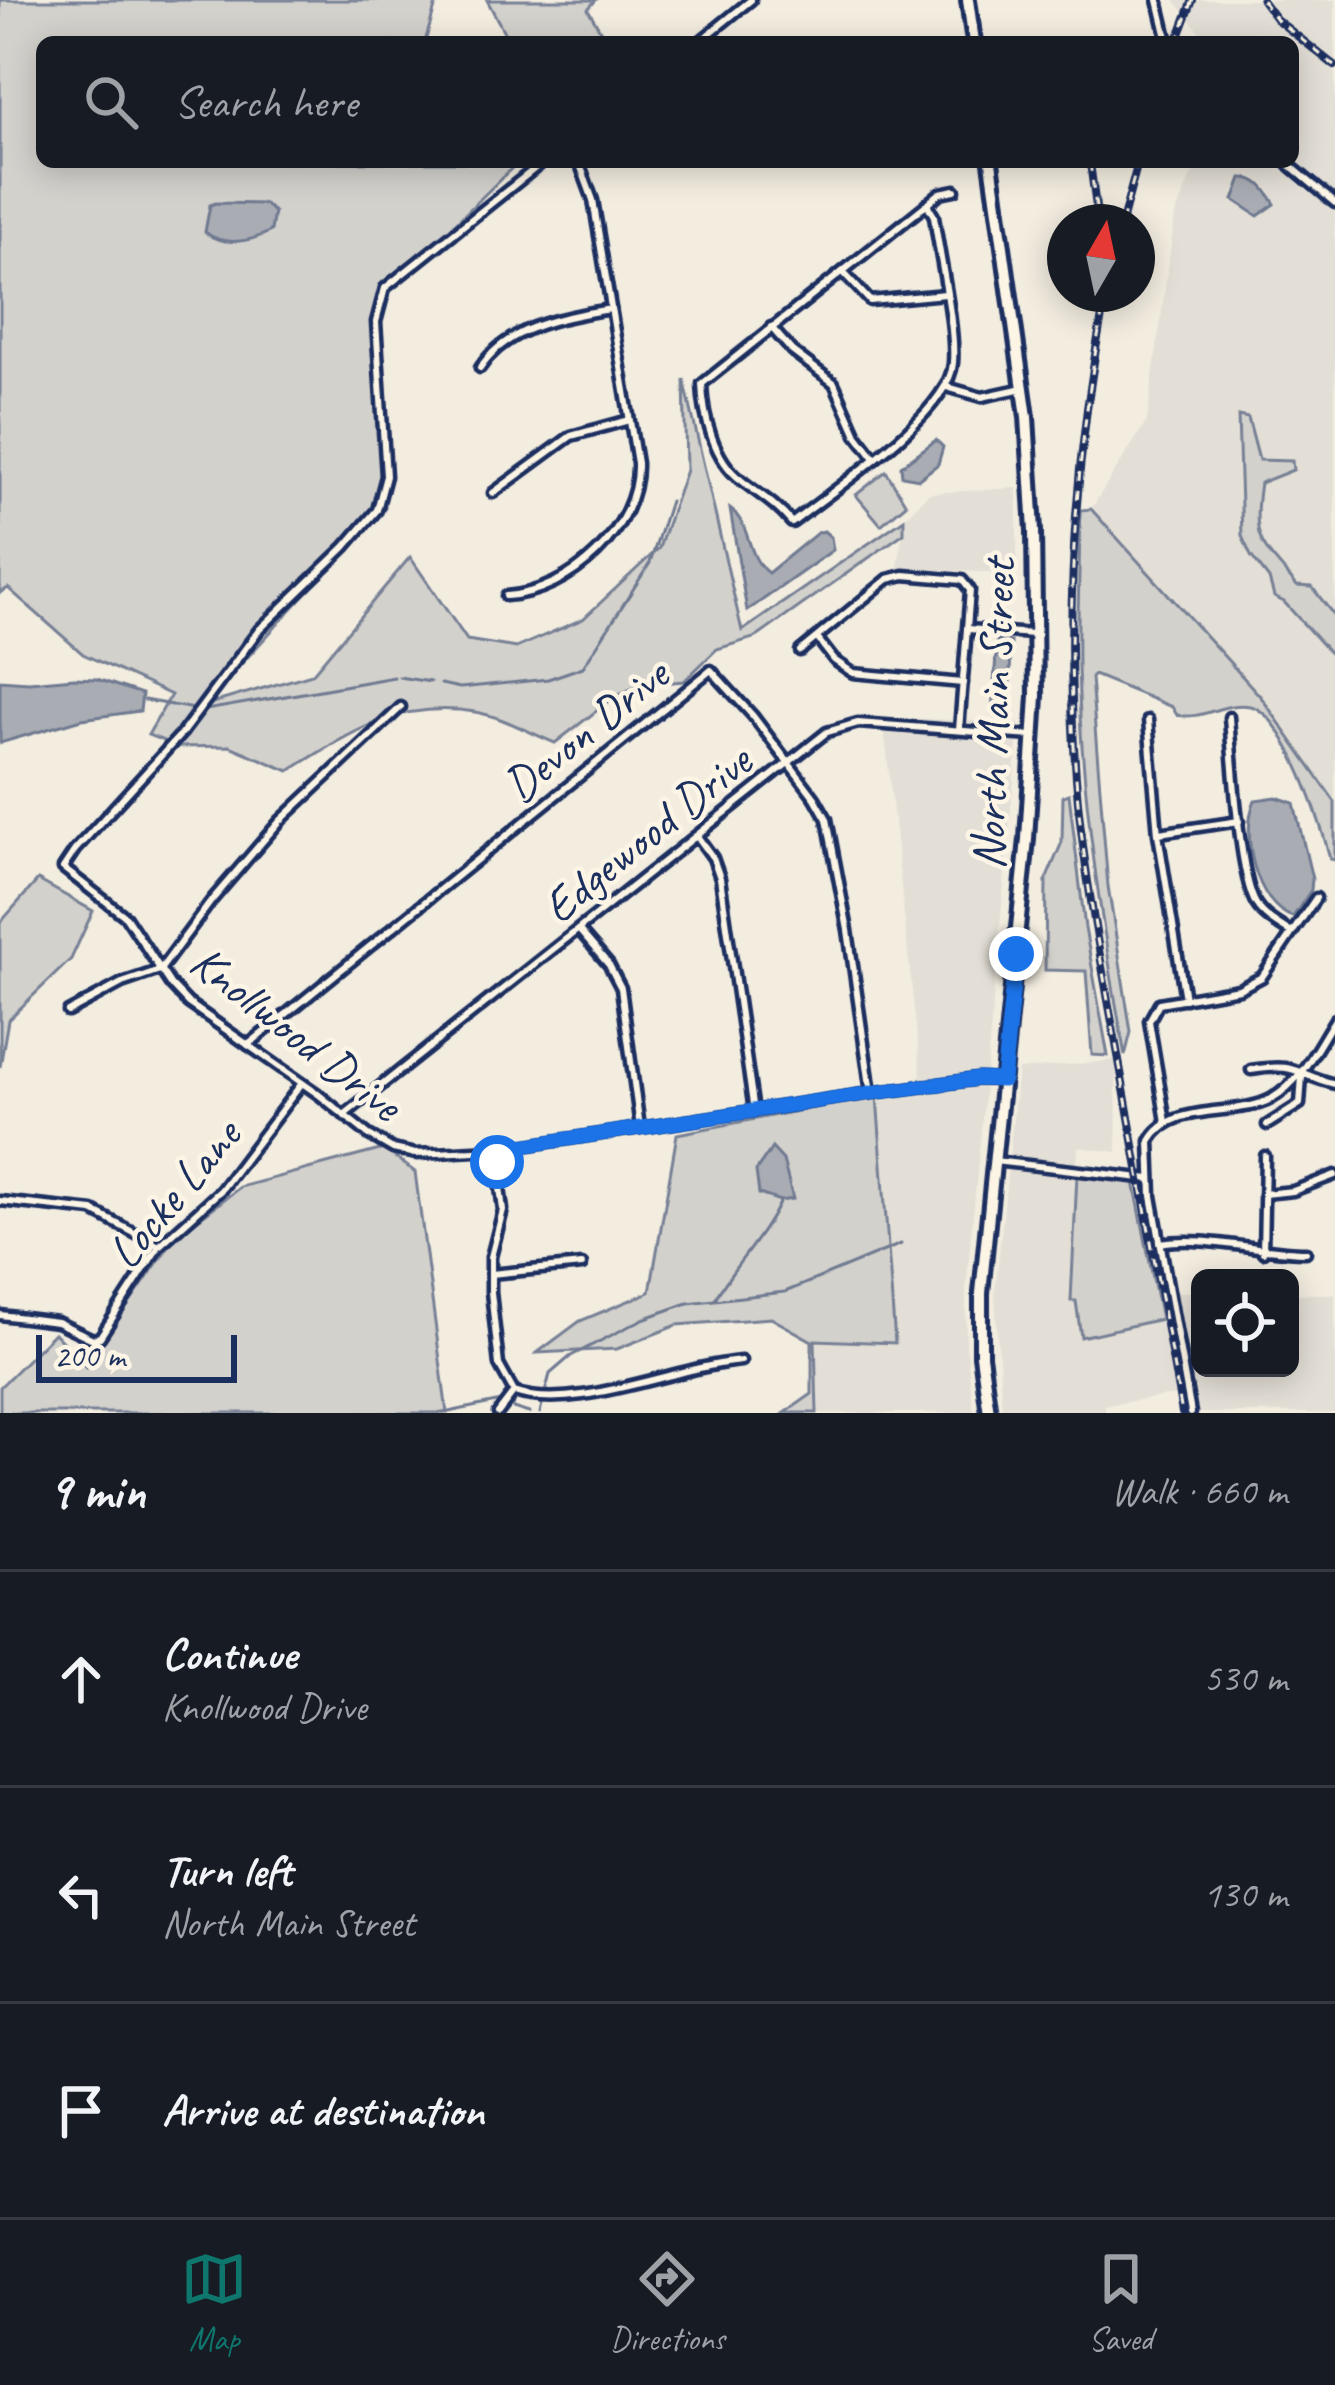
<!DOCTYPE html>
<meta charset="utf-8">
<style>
:root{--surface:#171b24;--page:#20242c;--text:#f1f3f6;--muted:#9ea1a6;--line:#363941;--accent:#0f766e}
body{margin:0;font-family:Caveat,sans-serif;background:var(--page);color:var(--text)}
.controls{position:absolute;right:36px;bottom:36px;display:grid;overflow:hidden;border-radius:18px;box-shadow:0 6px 30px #0003}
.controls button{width:108px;height:108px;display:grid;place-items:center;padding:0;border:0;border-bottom:3px solid var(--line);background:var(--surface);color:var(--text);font:60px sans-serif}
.compass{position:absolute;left:1047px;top:204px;width:108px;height:108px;border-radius:50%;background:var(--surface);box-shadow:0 6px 30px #0003;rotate:9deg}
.scale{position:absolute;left:36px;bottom:30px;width:201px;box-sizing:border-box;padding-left:12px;border:6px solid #1b2f5e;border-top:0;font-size:33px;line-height:42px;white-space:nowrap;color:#1b2f5e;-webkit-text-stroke:9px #fcf5e5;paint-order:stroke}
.stop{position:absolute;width:36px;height:36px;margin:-27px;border:9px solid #1a73e8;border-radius:50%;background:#fff}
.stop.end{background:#1a73e8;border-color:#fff;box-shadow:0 3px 12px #0008}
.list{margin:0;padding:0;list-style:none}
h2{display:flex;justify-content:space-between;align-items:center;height:156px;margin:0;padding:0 48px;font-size:51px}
h2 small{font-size:39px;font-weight:400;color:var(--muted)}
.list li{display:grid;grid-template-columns:78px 1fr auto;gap:36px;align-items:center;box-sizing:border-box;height:216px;padding:0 48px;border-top:3px solid var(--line)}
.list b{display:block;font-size:45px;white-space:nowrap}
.list p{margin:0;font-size:39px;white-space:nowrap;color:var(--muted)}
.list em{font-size:39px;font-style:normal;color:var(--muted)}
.icon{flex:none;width:66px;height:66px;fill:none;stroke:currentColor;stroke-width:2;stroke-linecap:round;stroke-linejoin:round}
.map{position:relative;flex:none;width:1335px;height:1413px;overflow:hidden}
.search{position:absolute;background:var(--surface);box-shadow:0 6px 30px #0003;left:36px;right:36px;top:36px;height:132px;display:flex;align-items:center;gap:30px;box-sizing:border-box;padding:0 42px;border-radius:18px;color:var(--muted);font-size:45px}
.sheet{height:804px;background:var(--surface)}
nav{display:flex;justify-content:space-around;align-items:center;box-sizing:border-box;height:168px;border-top:3px solid var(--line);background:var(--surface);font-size:33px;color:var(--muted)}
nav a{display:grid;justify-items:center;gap:6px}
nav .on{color:var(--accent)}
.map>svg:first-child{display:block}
.built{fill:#e3dfd6}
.green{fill:#d3d1cc;stroke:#778095;stroke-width:3}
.water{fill:#a9acb3;stroke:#707a91;stroke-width:3}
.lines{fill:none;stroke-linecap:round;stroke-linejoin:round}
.stream{stroke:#707a91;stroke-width:3}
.street-casing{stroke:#1b2f5e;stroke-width:15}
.primary-casing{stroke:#1b2f5e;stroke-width:20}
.street{stroke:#fcf5e5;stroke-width:6}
.primary{stroke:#fcf5e5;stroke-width:10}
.rail-casing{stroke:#1b2f5e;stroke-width:8}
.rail{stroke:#fcf5e5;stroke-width:3;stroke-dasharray:9;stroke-linecap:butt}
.route{stroke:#1a73e8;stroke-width:15}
.labels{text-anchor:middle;stroke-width:9;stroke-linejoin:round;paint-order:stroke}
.street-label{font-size:48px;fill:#1b2f5e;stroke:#fcf5e5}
</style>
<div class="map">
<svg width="1335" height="1413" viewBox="0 0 1335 1413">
<rect width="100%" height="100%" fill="#f3ede0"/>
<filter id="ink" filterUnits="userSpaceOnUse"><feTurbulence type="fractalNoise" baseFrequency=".00833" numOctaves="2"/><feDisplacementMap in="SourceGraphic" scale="24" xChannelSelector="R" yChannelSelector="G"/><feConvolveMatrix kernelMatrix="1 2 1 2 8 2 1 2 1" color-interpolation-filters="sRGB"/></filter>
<g filter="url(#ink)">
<g class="built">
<polygon points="1174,0 1335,0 1335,802 1261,696 1091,509 1147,421 1175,215 1197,162 1293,162 1293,42 1208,42"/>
<polygon points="1017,488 1017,574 898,568 904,519 929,493"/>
<polygon points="883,717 1019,723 966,1291 966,1345 974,1413 817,1413 814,1340 895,1342 877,1096 921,1075"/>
<polygon points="1116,1060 1117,1152 1078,1147 1071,1300 1076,1301 1082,1337 1161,1319 1175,1395 1105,1405 1105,1413 1002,1413 995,1293 1018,1070"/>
<polygon points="1174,1292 1200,1292 1200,1368 1290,1368 1290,1294 1335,1294 1335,1413 1196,1413"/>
</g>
<g class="green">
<path d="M0,0h467l-31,4 -11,38h-383v120h476l-136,133 -7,79 10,133 -151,165 -25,32 103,-30 98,-117 57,83 49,8 67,-29 76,-71 27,-78 -2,-91 58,252 162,-112v14l-147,104 -40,12 -33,32 -44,4 -23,10 -62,48c-25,-10 -54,-27 -80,-31 -78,-12 -123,20 -186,59l-59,-25 -51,1 -31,-12 23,-40 -88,-41 -75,-66 -8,5z"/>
<polygon points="487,0 596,0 588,9 607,42 495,42 505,34"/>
<path d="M1238,416l10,2 11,42 33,1 1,9 -33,13c-9,59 1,60 37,103l15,1 23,30v42l-51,-57 -10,-5 -5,-18 -18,-23 -9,-20z"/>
<polygon points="886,471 906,504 881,525 856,495"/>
<path d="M1091,509l170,188 74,105v58l-5,-1c-8,-33 -43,-145 -80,-153 -26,-5 -48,15 -73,9l-5,-8 -78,-32 -3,3 17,208 23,146 -6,24c-23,-130 -44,-259 -47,-390 -1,-52 2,-104 2,-156z"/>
<polygon points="1069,794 1085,928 1108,1056 1092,1055 1086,971 1045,970 1046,880 1062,842 1063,796"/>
<polygon points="38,880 93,911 71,959 8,1020 0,1067 0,923"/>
<polygon points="877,1096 895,1343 815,1340 817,1413 785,1413 812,1394 812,1341 771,1318 677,1325 617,1349 537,1353 580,1321 650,1292 677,1134"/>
<polygon points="384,1149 415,1172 447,1413 0,1413 0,1387 54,1333 86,1367 175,1237 240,1187"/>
<polygon points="1077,1175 1134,1182 1161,1319 1081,1337 1076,1301 1071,1301"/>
</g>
<g class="water">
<path d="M1242,178c17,-1 25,13 33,26l-17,12 -24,-16z"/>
<path d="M216,203l48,1 10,8 -3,19c-20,11 -48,16 -66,1l5,-27z"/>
<polygon points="936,440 943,447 938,464 919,479 902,476 901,466"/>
<path d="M730,509c22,16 15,46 38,64l49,-40 7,-2 7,6 2,13 -86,61z"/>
<polygon points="997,640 1011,642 1009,719 997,718 992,713"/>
<polygon points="74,678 97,679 142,694 140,711 82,719 0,743 0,680 29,682"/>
<path d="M1276,797l18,6 18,76 -1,11 -18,27c-38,-12 -53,-84 -38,-117z"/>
<polygon points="772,1148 783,1160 793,1199 780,1201 759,1194 756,1171"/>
</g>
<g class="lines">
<g class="stream">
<polyline points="399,677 430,682"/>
<polyline points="441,684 460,688 548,679 583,667 650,563 670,501"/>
<polyline points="144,700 194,709"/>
<polyline points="206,710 394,677"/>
<path d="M715,1299c19,-34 48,-61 65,-98"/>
<polyline points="545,1393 550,1374 571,1356 643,1319 688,1303 785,1292 901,1244"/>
<polyline points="513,1408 529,1413"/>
<polyline points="444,1413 501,1401"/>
<polyline points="540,1413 543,1400"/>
</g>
<defs>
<g id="street">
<polyline points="1158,0 1168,42"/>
<polyline points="699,42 751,0"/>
<polyline points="543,162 385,288 376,322 386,476 377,510 345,547 259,630 182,733 75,850 63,868 126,917 170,984 188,1003 318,1094 369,1135 393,1149 416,1154 495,1150 871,1093 978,1079 1001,1080"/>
<polyline points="1286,162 1335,203"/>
<path d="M927,204l7,12c5,39 22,110 19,147 -4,51 -120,127 -161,160 -18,-21 -31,-27 -51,-43 -27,-20 -38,-64 -39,-96z"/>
<polyline points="927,204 940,193 955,190"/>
<polyline points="843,272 870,301 945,294"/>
<polyline points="771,327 792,351 834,383 857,435 874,457"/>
<path d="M480,368c27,-42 86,-52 131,-59"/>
<polyline points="947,387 982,397 1023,388"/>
<polyline points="493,493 571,436 629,420"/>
<path d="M506,596c64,-4 133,-67 131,-133l-44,-263 -14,-38"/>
<polyline points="968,629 1033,634"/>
<polyline points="817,638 834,660 853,673 963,683"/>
<polyline points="800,651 888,579 904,575 962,580 970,590 959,730"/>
<path d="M1229,717c3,37 10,160 27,187 8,13 23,21 36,29"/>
<polyline points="1148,720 1158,834 1185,999"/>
<polyline points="1159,833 1239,821"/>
<polyline points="697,836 713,858 720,878 754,1111"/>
<polyline points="579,930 609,965 621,988 640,1127"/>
<polyline points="68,1012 122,983 160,970 212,900 280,821 401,707"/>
<polyline points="248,1045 711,670 753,716 815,798 827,819 848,930 871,1093"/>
<path d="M1251,1070c47,-8 43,4 84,14"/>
<polyline points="344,1115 827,732 858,723 1032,736"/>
<polyline points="1166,1122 1149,1021 1159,1003 1239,989 1262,977 1316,898"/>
<polyline points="1267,1125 1300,1104 1302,1076"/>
<path d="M495,1150l8,60 -12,47v35l8,73 15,27c62,21 160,-25 227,-31"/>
<polyline points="994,1161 1150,1179"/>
<polyline points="1264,1194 1293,1191 1335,1175"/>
<polyline points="0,1201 93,1211 159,1246"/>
<path d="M1160,1243c45,-8 99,9 146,9"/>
<polyline points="1263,1252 1265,1156"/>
<polyline points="491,1274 582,1265"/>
<polyline points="0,1315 57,1322 93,1339 100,1337 159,1246 221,1190 302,1083"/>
<polyline points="498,1413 514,1392"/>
<path d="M1191,1413l-39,-217 -2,-55c22,-40 85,-23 121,-42 31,-18 45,-50 64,-80"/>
</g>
<g id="primary">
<polyline points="968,0 974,42"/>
<polyline points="989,1413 981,1355 981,1293 1027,839 1036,696 1034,531 1027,417 991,162"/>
</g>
</defs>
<use href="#street" class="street-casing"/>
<use href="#primary" class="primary-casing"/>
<use href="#street" class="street"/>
<use href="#primary" class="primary"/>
<defs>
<g id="rail">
<polyline points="1262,0 1276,19 1335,66"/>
<polyline points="1177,42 1193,0"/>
<polyline points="1090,163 1098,222"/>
<polyline points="1122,222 1138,162"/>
<path d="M1106,294c-33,167 -43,338 -28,508 9,91 27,180 43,270 20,114 40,227 61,341"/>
</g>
</defs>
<use href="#rail" class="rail-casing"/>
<use href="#rail" class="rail"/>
</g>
</g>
<g class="lines" filter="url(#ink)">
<polyline class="route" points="497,1162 494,1150 515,1147 871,1093 978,1079 1003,1080 1016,954"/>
</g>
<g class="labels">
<g class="street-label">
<text transform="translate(992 714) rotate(-88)" y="17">North Main Street</text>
<text transform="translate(585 729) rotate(-39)" y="17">Devon Drive</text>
<text transform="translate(646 833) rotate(-39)" y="17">Edgewood Drive</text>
<text transform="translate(297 1032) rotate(38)" y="17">Knollwood Drive</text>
<text transform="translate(173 1193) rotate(-50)" y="17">Locke Lane</text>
</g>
</g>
</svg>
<div class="controls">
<button><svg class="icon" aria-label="locate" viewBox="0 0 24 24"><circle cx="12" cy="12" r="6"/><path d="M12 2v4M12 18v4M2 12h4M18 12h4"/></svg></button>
</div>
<svg class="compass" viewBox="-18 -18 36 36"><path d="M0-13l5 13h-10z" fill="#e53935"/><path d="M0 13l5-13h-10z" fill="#9ea1a6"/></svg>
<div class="scale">200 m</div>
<div class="stop" style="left:497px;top:1162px"></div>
<div class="stop end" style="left:1016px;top:954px"></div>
<div class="search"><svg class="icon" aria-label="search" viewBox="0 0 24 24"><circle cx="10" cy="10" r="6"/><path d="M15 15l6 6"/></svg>Search here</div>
</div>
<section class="sheet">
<h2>9 min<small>Walk · 660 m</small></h2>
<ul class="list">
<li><svg class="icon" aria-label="ahead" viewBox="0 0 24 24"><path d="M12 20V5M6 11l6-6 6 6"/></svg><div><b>Continue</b><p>Knollwood Drive</p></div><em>530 m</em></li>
<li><svg class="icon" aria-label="left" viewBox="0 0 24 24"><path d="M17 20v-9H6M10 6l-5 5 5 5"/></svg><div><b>Turn left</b><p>North Main Street</p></div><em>130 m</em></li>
<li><svg class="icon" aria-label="arrive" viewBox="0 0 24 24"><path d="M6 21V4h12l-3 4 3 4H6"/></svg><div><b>Arrive at destination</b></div></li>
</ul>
</section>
<nav>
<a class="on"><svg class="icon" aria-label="map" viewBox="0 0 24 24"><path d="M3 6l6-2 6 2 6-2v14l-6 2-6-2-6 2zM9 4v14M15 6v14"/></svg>Map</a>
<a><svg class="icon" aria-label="directions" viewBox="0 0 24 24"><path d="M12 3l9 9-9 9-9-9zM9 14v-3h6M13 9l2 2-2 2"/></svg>Directions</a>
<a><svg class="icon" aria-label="saved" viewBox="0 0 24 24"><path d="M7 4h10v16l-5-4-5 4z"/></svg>Saved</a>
</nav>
